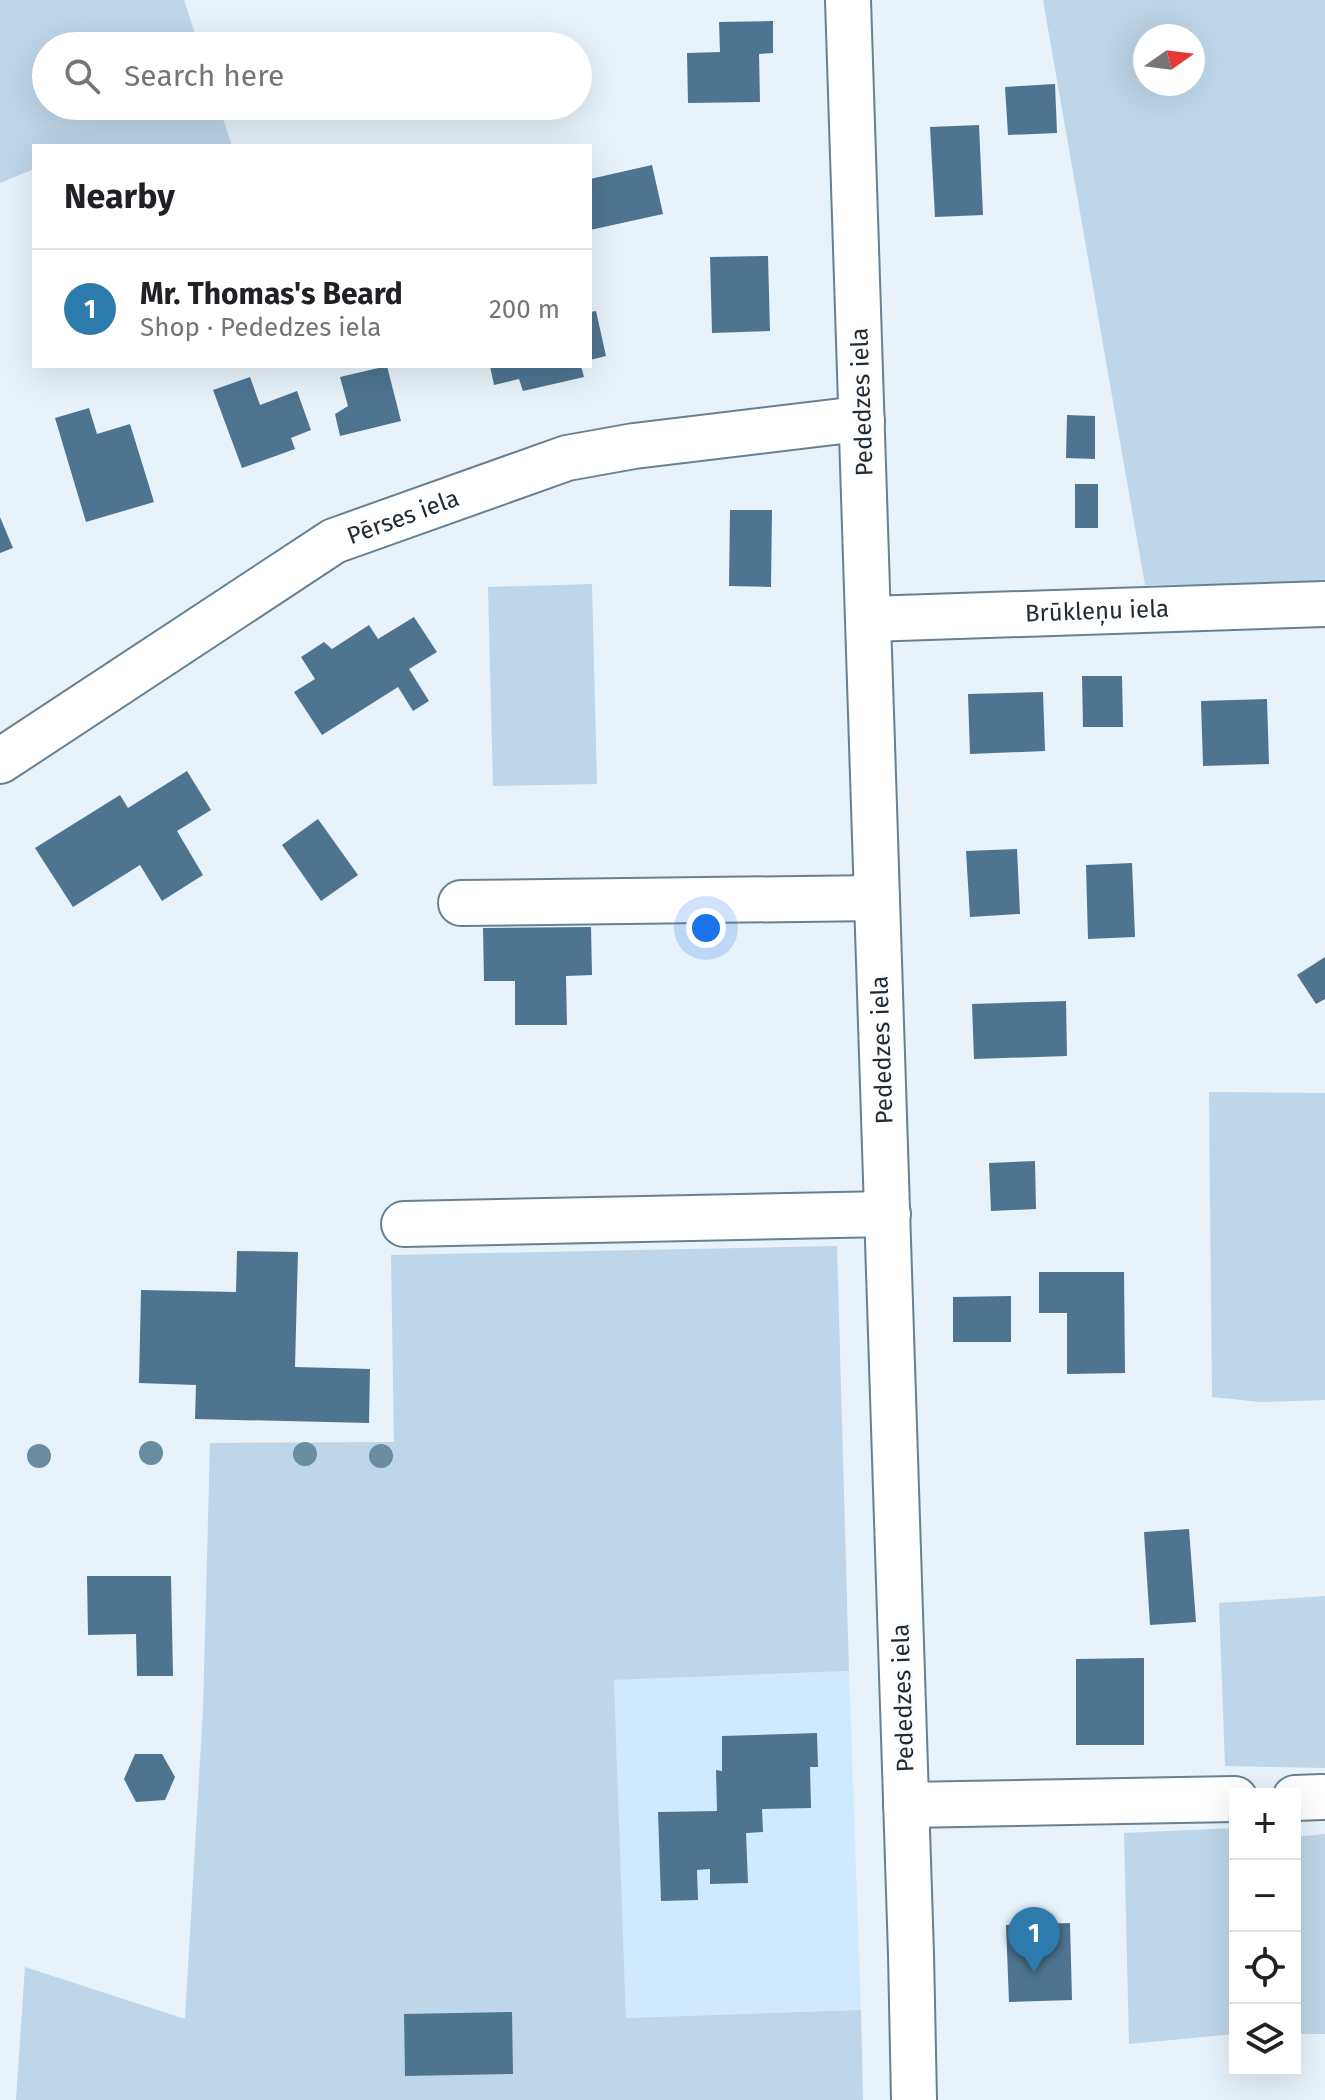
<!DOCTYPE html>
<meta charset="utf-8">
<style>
:root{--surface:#fff;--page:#f6f6f6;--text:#202124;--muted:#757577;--line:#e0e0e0;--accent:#2d7aac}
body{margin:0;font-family:"Fira Sans",sans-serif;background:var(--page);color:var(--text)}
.controls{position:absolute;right:24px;bottom:24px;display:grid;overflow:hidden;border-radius:0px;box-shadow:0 8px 32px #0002}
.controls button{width:72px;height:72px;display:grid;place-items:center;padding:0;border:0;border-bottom:2px solid var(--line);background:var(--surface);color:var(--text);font:40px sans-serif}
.compass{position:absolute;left:1133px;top:24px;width:72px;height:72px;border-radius:50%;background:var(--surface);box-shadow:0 8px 32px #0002;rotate:76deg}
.you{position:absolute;left:706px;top:928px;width:28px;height:28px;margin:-20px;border:6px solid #fff;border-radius:50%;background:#1a73e8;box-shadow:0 0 0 12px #1a73e833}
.badge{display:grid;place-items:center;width:52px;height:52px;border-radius:50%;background:var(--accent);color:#fff;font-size:26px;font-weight:700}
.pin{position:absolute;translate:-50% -66px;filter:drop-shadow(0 2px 4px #0008)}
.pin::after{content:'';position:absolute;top:42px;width:28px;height:24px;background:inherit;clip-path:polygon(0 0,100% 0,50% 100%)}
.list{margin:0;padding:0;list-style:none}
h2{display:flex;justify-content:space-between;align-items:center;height:104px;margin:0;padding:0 32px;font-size:34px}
h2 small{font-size:26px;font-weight:400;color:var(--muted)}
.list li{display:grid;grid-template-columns:52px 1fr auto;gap:24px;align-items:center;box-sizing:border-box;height:120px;padding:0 32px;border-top:2px solid var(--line)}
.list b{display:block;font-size:30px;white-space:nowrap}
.list p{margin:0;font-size:26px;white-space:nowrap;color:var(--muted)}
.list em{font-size:26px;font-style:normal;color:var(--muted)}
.icon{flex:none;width:44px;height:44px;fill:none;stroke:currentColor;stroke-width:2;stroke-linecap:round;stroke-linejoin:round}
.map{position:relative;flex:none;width:1325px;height:2100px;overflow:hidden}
.search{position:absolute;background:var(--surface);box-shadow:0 8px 32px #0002;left:32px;top:32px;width:560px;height:88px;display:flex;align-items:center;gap:20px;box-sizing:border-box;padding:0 28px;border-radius:44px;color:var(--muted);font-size:30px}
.panel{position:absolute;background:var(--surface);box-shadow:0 8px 32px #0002;left:32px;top:144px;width:560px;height:224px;border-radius:0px}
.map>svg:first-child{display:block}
.built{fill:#cfeaff}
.green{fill:#bdd6e9;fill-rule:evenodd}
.building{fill:#4e7490}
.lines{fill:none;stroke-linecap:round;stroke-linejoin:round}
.minor-casing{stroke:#678092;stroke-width:48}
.minor{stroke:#fff;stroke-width:44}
.tree{fill:#6a8ca0}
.labels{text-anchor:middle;stroke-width:8;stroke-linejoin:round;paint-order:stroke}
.street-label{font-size:24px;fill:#212b33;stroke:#fdfdfd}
</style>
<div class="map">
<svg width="1325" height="2100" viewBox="0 0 1325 2100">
<rect width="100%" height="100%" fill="#e7f2fa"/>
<polygon class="built" points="849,1671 861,2010 626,2018 614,1680"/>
<g class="green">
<polygon points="0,0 184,0 199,46 46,46 46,106 219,106 232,146 34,146 34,169 0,183"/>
<path d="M1043,0h282v583l-180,2zM1145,36h48v48h-48z"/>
<polygon points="592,584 597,784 493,786 488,587"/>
<polygon points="1209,1092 1325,1093 1325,1400 1260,1402 1212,1397"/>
<polygon points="837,1246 849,1671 614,1680 626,2018 861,2010 863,2100 16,2100 25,1967 185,2019 203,1709 210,1443 394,1442 391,1255"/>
<polygon points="1325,1596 1325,1768 1225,1766 1219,1603"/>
<polygon points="1235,1828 1235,2034 1129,2044 1124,1833"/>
<polygon points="1325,1834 1325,2034 1295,2034 1295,1837"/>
</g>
<g class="building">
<polygon points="773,21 773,53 759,54 760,102 688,103 687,53 720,52 719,22"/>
<polygon points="1055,84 1057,133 1008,135 1005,87"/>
<polygon points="979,125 983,215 935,217 930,127"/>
<polygon points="652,165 663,214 590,230 590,179"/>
<polygon points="768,256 770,331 712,333 710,257"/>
<polygon points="596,311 606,356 590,360 590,312"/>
<polygon points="387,366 401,421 340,436 335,414 348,406 340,377"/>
<polygon points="490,366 581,366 584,377 523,391 519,379 494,385"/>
<polygon points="250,377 260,405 297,391 311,430 291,438 295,449 242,468 213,390"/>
<polygon points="89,408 97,434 130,424 154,502 86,522 55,418"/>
<polygon points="1067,415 1095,416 1095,459 1066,458"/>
<rect x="1075" y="484" width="23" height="44"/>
<polygon points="730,510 772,510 771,587 729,586"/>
<polygon points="0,517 13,548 0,553"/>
<polygon points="414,617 437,652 409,669 429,701 413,711 398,687 322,735 294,692 315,679 301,657 324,642 332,649 369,625 378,639"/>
<polygon points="1082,676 1122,676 1123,727 1083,727"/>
<polygon points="1043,692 1045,751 970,754 968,694"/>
<polygon points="1267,699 1269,764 1203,766 1201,701"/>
<polygon points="187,771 211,810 177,831 203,875 162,901 140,865 73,907 35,848 120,795 128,808"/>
<polygon points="318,819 358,875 321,901 282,845"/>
<polygon points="1017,849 1020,914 970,917 966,851"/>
<polygon points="1132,863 1135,937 1088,939 1086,865"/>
<polygon points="591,927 592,975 566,976 567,1025 515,1025 515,981 484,981 483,928"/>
<polygon points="1325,957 1325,999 1316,1004 1297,975"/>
<polygon points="1066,1001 1067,1056 974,1059 972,1004"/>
<polygon points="1035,1161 1036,1209 991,1211 989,1163"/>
<polygon points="237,1251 298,1252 295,1367 370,1369 369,1423 195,1419 196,1385 139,1383 141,1290 236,1292"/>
<polygon points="1039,1272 1124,1272 1125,1373 1067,1374 1067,1313 1039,1313"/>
<polygon points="1011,1296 1011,1342 953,1342 953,1297"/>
<polygon points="1189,1529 1196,1622 1150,1625 1144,1532"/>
<polygon points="87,1576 171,1576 173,1676 137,1676 136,1634 88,1635"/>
<polygon points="1144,1658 1144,1745 1076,1745 1076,1659"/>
<polygon points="817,1733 818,1767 810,1767 811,1808 762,1809 763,1832 746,1833 748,1883 710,1884 710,1869 697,1870 698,1900 661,1901 658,1812 717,1811 716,1770 722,1771 722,1736"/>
<polygon points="135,1754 162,1754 175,1777 165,1800 136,1802 124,1779"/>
<polygon points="1070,1923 1072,2000 1009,2002 1006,1925"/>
<polygon points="512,2012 513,2074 405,2076 404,2014"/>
</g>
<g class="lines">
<defs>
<g id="minor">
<polyline points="848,0 911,1954 914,2100"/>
<polyline points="869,619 1325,604"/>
<polyline points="0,761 334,541 567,458 634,446 842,421 862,421"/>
<polyline points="461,903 877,898"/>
<polyline points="404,1224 888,1214"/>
<polyline points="1295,1798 1322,1797"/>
<polyline points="906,1805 1235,1799"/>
</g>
</defs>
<use href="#minor" class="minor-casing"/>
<use href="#minor" class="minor"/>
</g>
<g class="tree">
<circle cx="151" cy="1453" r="12"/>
<circle cx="305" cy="1454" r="12"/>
<circle cx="39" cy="1456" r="12"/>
<circle cx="381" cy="1456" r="12"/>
</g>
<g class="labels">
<g class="street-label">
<text transform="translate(862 402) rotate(-92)" y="8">Pededzes iela</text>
<text transform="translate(403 517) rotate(-20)" y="8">Pērses iela</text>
<text transform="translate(1097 611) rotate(-2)" y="8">Brūkleņu iela</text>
<text transform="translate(882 1050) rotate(-92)" y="8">Pededzes iela</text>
<text transform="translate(903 1698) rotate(-92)" y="8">Pededzes iela</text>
</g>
</g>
</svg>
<div class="controls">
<button>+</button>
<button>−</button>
<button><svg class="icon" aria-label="locate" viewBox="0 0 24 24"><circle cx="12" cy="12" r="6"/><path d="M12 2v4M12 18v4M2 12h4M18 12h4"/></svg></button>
<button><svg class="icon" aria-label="layers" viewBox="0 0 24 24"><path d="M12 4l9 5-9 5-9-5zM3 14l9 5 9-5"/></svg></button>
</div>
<svg class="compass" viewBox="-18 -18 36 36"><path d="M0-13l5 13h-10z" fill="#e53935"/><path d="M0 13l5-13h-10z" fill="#757577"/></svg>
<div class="you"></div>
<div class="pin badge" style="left:1034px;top:1973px">1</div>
<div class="search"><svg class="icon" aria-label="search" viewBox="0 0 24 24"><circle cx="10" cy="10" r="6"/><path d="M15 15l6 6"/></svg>Search here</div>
<section class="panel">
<h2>Nearby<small></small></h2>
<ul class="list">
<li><span class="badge">1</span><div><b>Mr. Thomas's Beard</b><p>Shop · Pededzes iela</p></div><em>200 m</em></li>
</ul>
</section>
</div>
